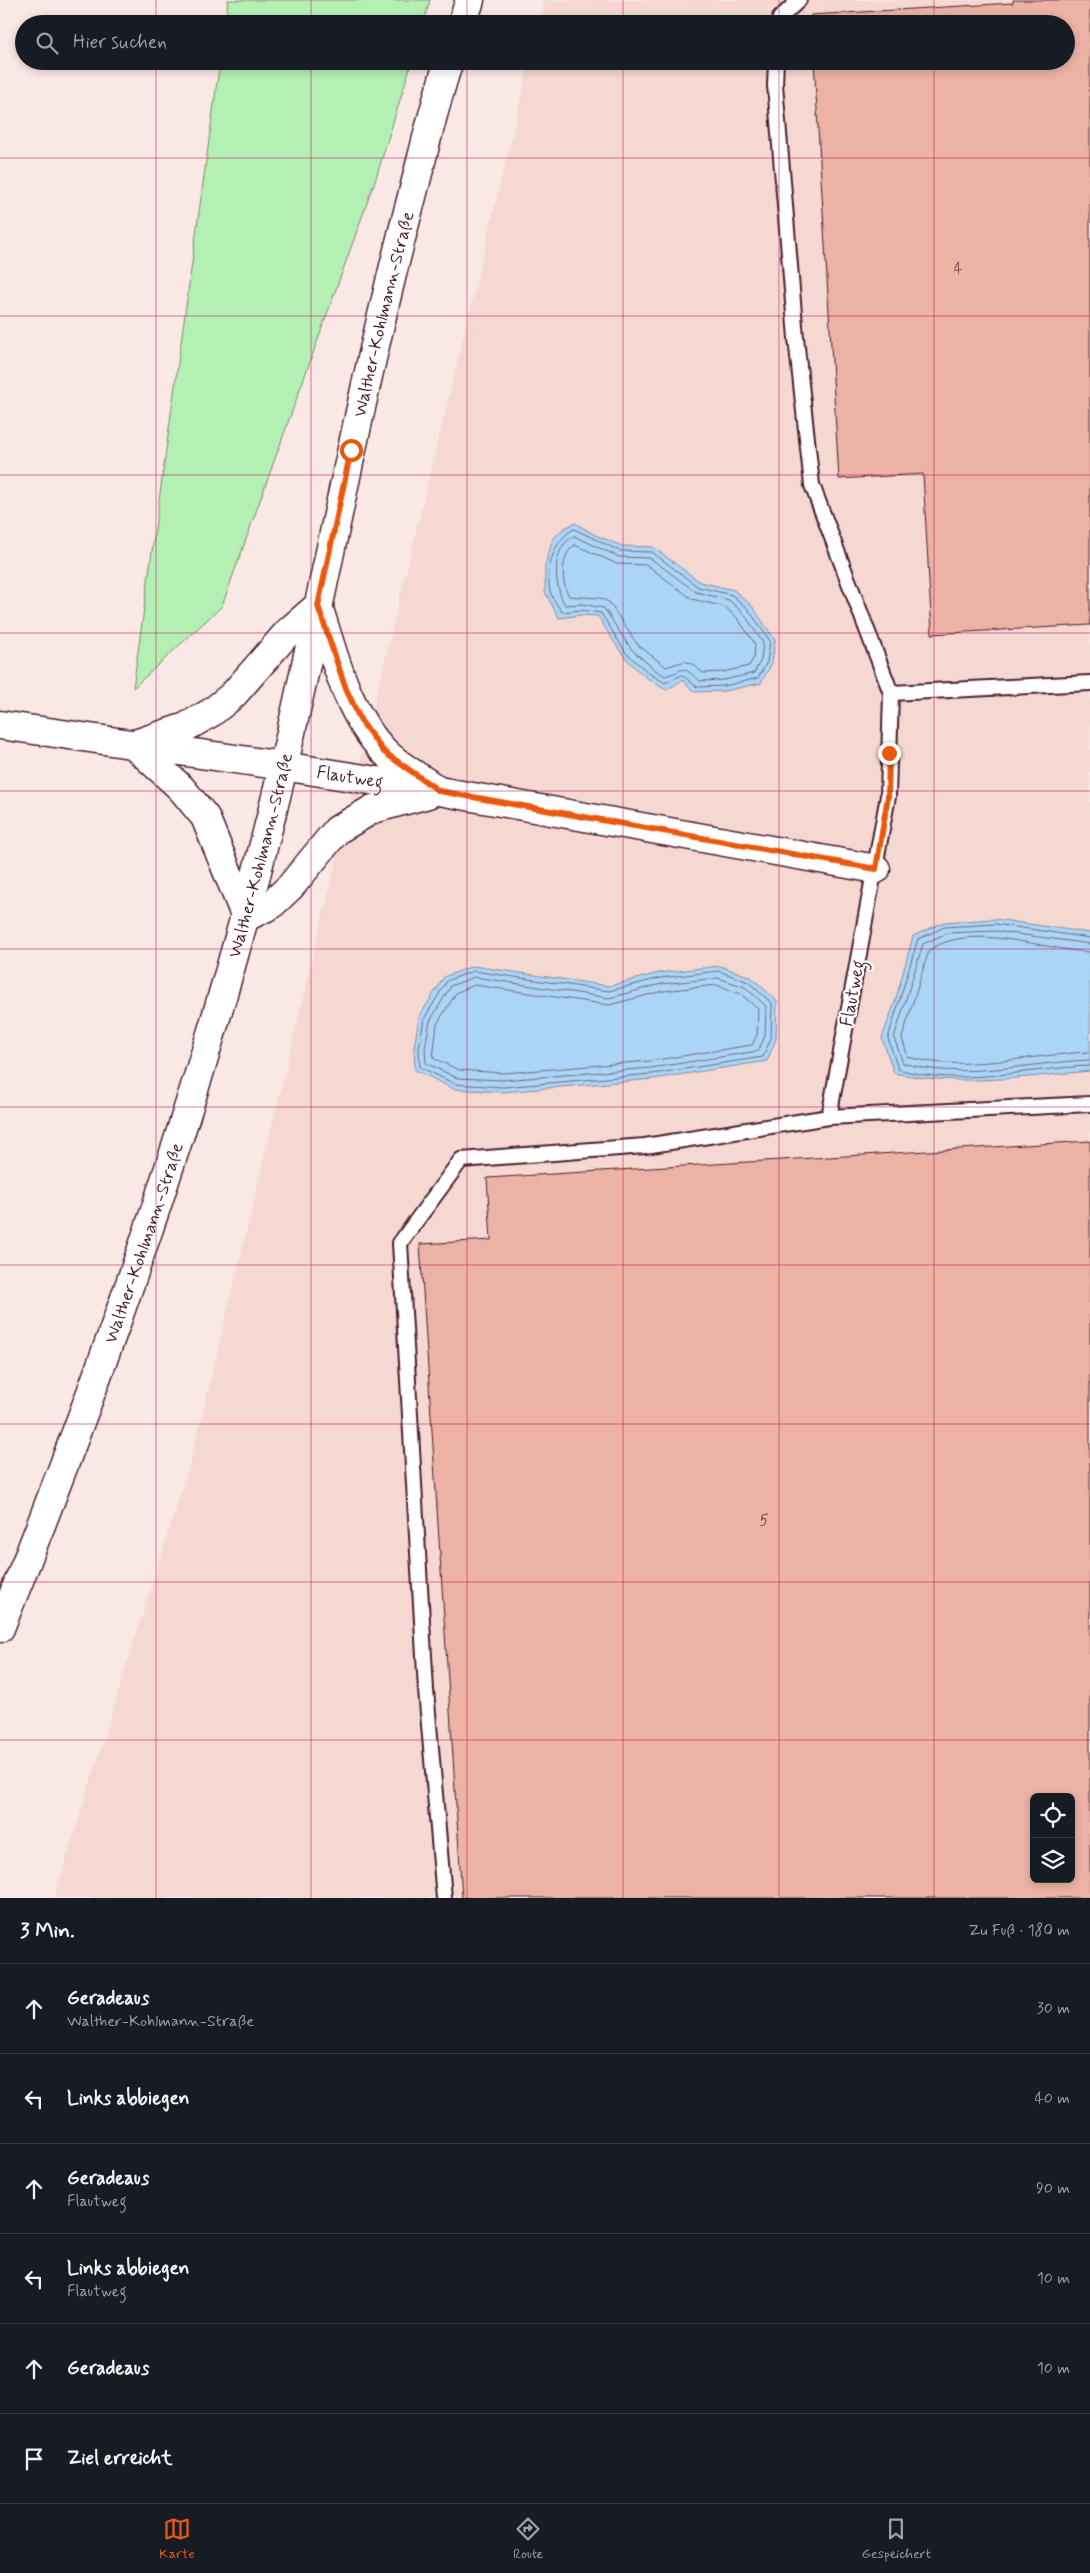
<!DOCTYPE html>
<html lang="de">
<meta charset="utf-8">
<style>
:root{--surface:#171b24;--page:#20242c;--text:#f1f3f6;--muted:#9ea1a6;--line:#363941;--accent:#ea580c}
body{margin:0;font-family:Mynerve,sans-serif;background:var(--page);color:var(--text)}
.controls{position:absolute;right:15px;bottom:15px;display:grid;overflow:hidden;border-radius:8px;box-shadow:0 2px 8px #0003}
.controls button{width:45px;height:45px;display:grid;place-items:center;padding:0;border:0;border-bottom:1px solid var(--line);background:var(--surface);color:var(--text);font:25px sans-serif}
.stop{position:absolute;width:15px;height:15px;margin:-11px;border:4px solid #ea580c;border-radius:50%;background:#fff}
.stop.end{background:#ea580c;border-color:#fff;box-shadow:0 1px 5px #0008}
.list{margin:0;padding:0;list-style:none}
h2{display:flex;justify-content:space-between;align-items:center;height:65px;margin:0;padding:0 20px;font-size:21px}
h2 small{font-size:16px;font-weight:400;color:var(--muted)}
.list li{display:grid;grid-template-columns:32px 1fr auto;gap:15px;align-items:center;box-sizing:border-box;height:90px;padding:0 20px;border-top:1px solid var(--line)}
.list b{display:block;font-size:19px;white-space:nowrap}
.list p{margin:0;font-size:16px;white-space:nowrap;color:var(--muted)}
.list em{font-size:16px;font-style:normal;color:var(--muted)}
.icon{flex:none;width:28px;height:28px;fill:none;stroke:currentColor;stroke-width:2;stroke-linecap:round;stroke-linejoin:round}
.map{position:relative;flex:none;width:1090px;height:1898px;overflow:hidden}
.search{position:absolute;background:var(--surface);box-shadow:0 2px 8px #0003;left:15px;right:15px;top:15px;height:55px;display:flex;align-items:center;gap:12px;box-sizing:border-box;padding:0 18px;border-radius:28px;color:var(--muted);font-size:19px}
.sheet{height:605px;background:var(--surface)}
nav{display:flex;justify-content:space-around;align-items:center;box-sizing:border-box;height:70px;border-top:1px solid var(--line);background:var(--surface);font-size:14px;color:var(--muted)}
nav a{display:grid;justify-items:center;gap:2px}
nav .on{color:var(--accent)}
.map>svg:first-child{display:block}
.built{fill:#f5d8d1;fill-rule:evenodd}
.green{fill:#b4efb4;stroke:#7f8770}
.water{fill:#abd5f6;stroke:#848ca5}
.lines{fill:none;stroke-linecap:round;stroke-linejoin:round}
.shore{stroke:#71687c;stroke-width:1}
.building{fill:#ebb2a5;stroke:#4a1f2b;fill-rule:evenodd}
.service-casing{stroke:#4a1f2b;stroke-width:18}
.minor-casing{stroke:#4a1f2b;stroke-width:31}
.secondary-casing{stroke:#4a1f2b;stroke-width:31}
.service{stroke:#fff;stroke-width:14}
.minor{stroke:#fff;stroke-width:28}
.secondary{stroke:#fff;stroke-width:28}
.route{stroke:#ea580c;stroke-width:6}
.grid{fill:none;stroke:#c2185b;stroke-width:1;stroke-opacity:0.55}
.labels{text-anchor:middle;stroke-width:4.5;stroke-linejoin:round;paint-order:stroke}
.number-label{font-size:15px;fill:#72444a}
.street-label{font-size:18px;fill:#4a1f2b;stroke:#fff}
</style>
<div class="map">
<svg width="1090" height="1898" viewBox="0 0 1090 1898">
<rect width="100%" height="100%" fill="#f9e8e4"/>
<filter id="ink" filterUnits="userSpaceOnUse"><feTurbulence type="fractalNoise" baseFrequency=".02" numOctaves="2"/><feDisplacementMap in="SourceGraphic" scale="10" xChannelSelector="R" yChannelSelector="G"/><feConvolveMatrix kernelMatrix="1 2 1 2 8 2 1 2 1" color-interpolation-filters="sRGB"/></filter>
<g filter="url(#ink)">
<path class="built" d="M545,0h545v1898h-1036l137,-438 339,-1399h536v-37h-527zM1034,1797h37v82h-37z"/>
<g class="green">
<polygon points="228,0 430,0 423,24 225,24"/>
<polygon points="220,61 412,61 376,178 222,606 133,688"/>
</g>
<g class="water">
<path d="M575,523l20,12 27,11 31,1 47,35 34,8 18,16 23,34 -3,23 -11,20 -36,8 -31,1 -11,-12 -17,10c-38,-22 -46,-38 -68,-74l-17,-1 -22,3 -14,-26v-27l8,-26 10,-10z"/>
<path d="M995,919l95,14v138c-66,6 -130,16 -196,2l-12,-35 13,-36 18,-66 31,-14z"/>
<polygon points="473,966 609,986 659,973 720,966 751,977 777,1001 776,1039 767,1061 653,1079 503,1092 454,1089 415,1070 414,1048 419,1017 444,977"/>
</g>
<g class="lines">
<g class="shore">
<path d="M574,529l46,22 32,1 46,35 34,8 16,14 22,32 -3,21 -9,16 -34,8 -27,1 -15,-12 -17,8 -15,-9 -24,-21 -25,-40 -20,-3 -19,2c-4,-6 -10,-14 -12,-21 -5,-22 4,-52 24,-62z"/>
<path d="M574,536l45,21 31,1 46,34 33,8 15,14 19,29 -2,17 -7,13 -30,7 -24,1c-21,-17 -11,-12 -35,-5l-11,-7 -23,-20 -27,-41 -22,-4 -17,1c-11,-19 -15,-57 9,-69z"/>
<path d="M575,545l42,19 30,1 45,34 33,8 13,12 17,25 -1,13 -5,9 -26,6 -20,1 -9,-8 -9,-4 -19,6 -29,-23 -28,-42 -9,-4 -31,-2c-8,-13 -9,-42 6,-51z"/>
<path d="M1090,938l-95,-14 -50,3 -27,12 -30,99 10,31c62,19 129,-1 192,-3"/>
<path d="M1090,944l-95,-13 -48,2 -24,11 -29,94 9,25c58,18 128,-1 187,-3"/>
<path d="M1090,952c-49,-2 -117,-31 -161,-2l-27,88 6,19c54,16 127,-3 182,-5"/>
<polygon points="474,971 609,991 660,978 719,971 748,982 772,1003 771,1038 763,1057 652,1074 503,1087 455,1084 420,1067 419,1048 424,1019 447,981"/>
<polygon points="475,977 609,998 661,984 718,978 745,987 766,1006 765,1036 758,1051 651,1068 503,1080 457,1078 426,1063 425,1048 430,1021 451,986"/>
<polygon points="475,985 609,1005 663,991 717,985 741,994 758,1009 757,1035 752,1045 650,1061 503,1073 459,1070 433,1058 437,1024 456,993"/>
</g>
</g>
<g class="building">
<polygon points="1013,0 1090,0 1090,625 932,634 923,474 839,479 814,61 1066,61 1066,24 811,24 811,15 1013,3"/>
<path d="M1090,1141v757h-628l-42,-654 71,-4 -4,-62zM1034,1797h37v82h-37z"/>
</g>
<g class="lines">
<defs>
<g id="service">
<polyline points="779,24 780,18 799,0"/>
<polyline points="776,61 775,85 796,338 812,485 891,693 888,796 829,1117"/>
<polyline points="891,693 1090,683"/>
<polyline points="444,1898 426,1690 400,1243 461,1160 645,1146 829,1117 1090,1104"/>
</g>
<g id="minor">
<path d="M318,606c16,49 29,107 66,145 13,14 34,25 49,36"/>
<path id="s1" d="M283,766l156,25 437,78"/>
<polyline points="246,917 271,905 291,886 337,830 373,809 428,794"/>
</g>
<g id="secondary">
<polyline points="462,24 470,0"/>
<polyline points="0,725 283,766"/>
<polyline points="138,743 186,727 212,712 233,695 289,631 318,606"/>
<polyline points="134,745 181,788 205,817 246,917"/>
<path id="s2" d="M0,1628c113,-279 212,-564 282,-856 44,-189 78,-381 128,-568 13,-48 23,-96 39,-143"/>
</g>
</defs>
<use href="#service" class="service-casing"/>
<use href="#minor" class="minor-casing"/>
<use href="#secondary" class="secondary-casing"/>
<use href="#service" class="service"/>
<use href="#minor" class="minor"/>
<use href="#secondary" class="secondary"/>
</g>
</g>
<g class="lines" filter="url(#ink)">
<polyline class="route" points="351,450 318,606 346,689 361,721 384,752 439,791 876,869 888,796 889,753"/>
</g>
<path class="grid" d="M156,0v24M311,0v24M467,0v24M623,0v24M779,0v24M934,0v24M156,61v1837M311,61v1837M467,61v1837M623,61v1837M779,61v1837M934,61v1837M0,158h1090M0,316h1090M0,475h1090M0,633h1090M0,791h1090M0,949h1090M0,1107h1090M0,1265h1090M0,1424h1090M0,1582h1090M0,1740h1090"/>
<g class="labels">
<g class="number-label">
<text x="958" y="273">4</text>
<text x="764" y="1525">5</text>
</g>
<g class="street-label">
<text dy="6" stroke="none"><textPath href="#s2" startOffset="1371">Walther-Kohlmann-Straße</textPath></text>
<text dy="6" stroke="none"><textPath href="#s1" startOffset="68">Flautweg</textPath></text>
<text dy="6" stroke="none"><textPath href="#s2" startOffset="816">Walther-Kohlmann-Straße</textPath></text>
<text transform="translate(852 993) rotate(-79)" y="6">Flautweg</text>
<text dy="6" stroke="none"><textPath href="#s2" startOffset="411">Walther-Kohlmann-Straße</textPath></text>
</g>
</g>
</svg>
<div class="controls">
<button><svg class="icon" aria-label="locate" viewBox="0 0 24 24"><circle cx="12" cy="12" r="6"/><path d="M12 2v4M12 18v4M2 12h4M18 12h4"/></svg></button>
<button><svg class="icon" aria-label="layers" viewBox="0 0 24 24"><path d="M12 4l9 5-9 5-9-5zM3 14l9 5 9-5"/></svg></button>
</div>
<div class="stop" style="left:351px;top:450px"></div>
<div class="stop end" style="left:889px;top:753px"></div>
<div class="search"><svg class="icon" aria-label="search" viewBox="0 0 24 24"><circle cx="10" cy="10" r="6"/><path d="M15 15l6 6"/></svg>Hier suchen</div>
</div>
<section class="sheet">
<h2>3 Min.<small>Zu Fuß · 180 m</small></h2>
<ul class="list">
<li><svg class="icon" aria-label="ahead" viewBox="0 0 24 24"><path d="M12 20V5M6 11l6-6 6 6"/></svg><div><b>Geradeaus</b><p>Walther-Kohlmann-Straße</p></div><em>30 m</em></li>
<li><svg class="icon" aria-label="left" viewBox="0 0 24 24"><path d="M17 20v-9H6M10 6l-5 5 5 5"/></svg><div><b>Links abbiegen</b></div><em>40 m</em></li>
<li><svg class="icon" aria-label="ahead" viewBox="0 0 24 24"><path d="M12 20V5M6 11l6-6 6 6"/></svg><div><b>Geradeaus</b><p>Flautweg</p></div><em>90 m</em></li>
<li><svg class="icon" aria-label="left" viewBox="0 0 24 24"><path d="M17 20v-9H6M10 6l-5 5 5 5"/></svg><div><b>Links abbiegen</b><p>Flautweg</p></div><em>10 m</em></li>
<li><svg class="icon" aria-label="ahead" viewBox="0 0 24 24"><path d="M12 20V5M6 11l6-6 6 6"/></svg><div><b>Geradeaus</b></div><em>10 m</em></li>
<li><svg class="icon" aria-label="arrive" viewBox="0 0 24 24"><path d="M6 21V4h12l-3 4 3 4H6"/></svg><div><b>Ziel erreicht</b></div></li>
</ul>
</section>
<nav>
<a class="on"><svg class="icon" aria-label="map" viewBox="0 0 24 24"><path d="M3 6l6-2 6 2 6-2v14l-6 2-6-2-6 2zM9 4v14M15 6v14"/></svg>Karte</a>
<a><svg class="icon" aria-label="directions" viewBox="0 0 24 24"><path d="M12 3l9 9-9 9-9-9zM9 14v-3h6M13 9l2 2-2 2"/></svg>Route</a>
<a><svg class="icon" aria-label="saved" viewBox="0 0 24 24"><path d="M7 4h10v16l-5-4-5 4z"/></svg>Gespeichert</a>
</nav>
